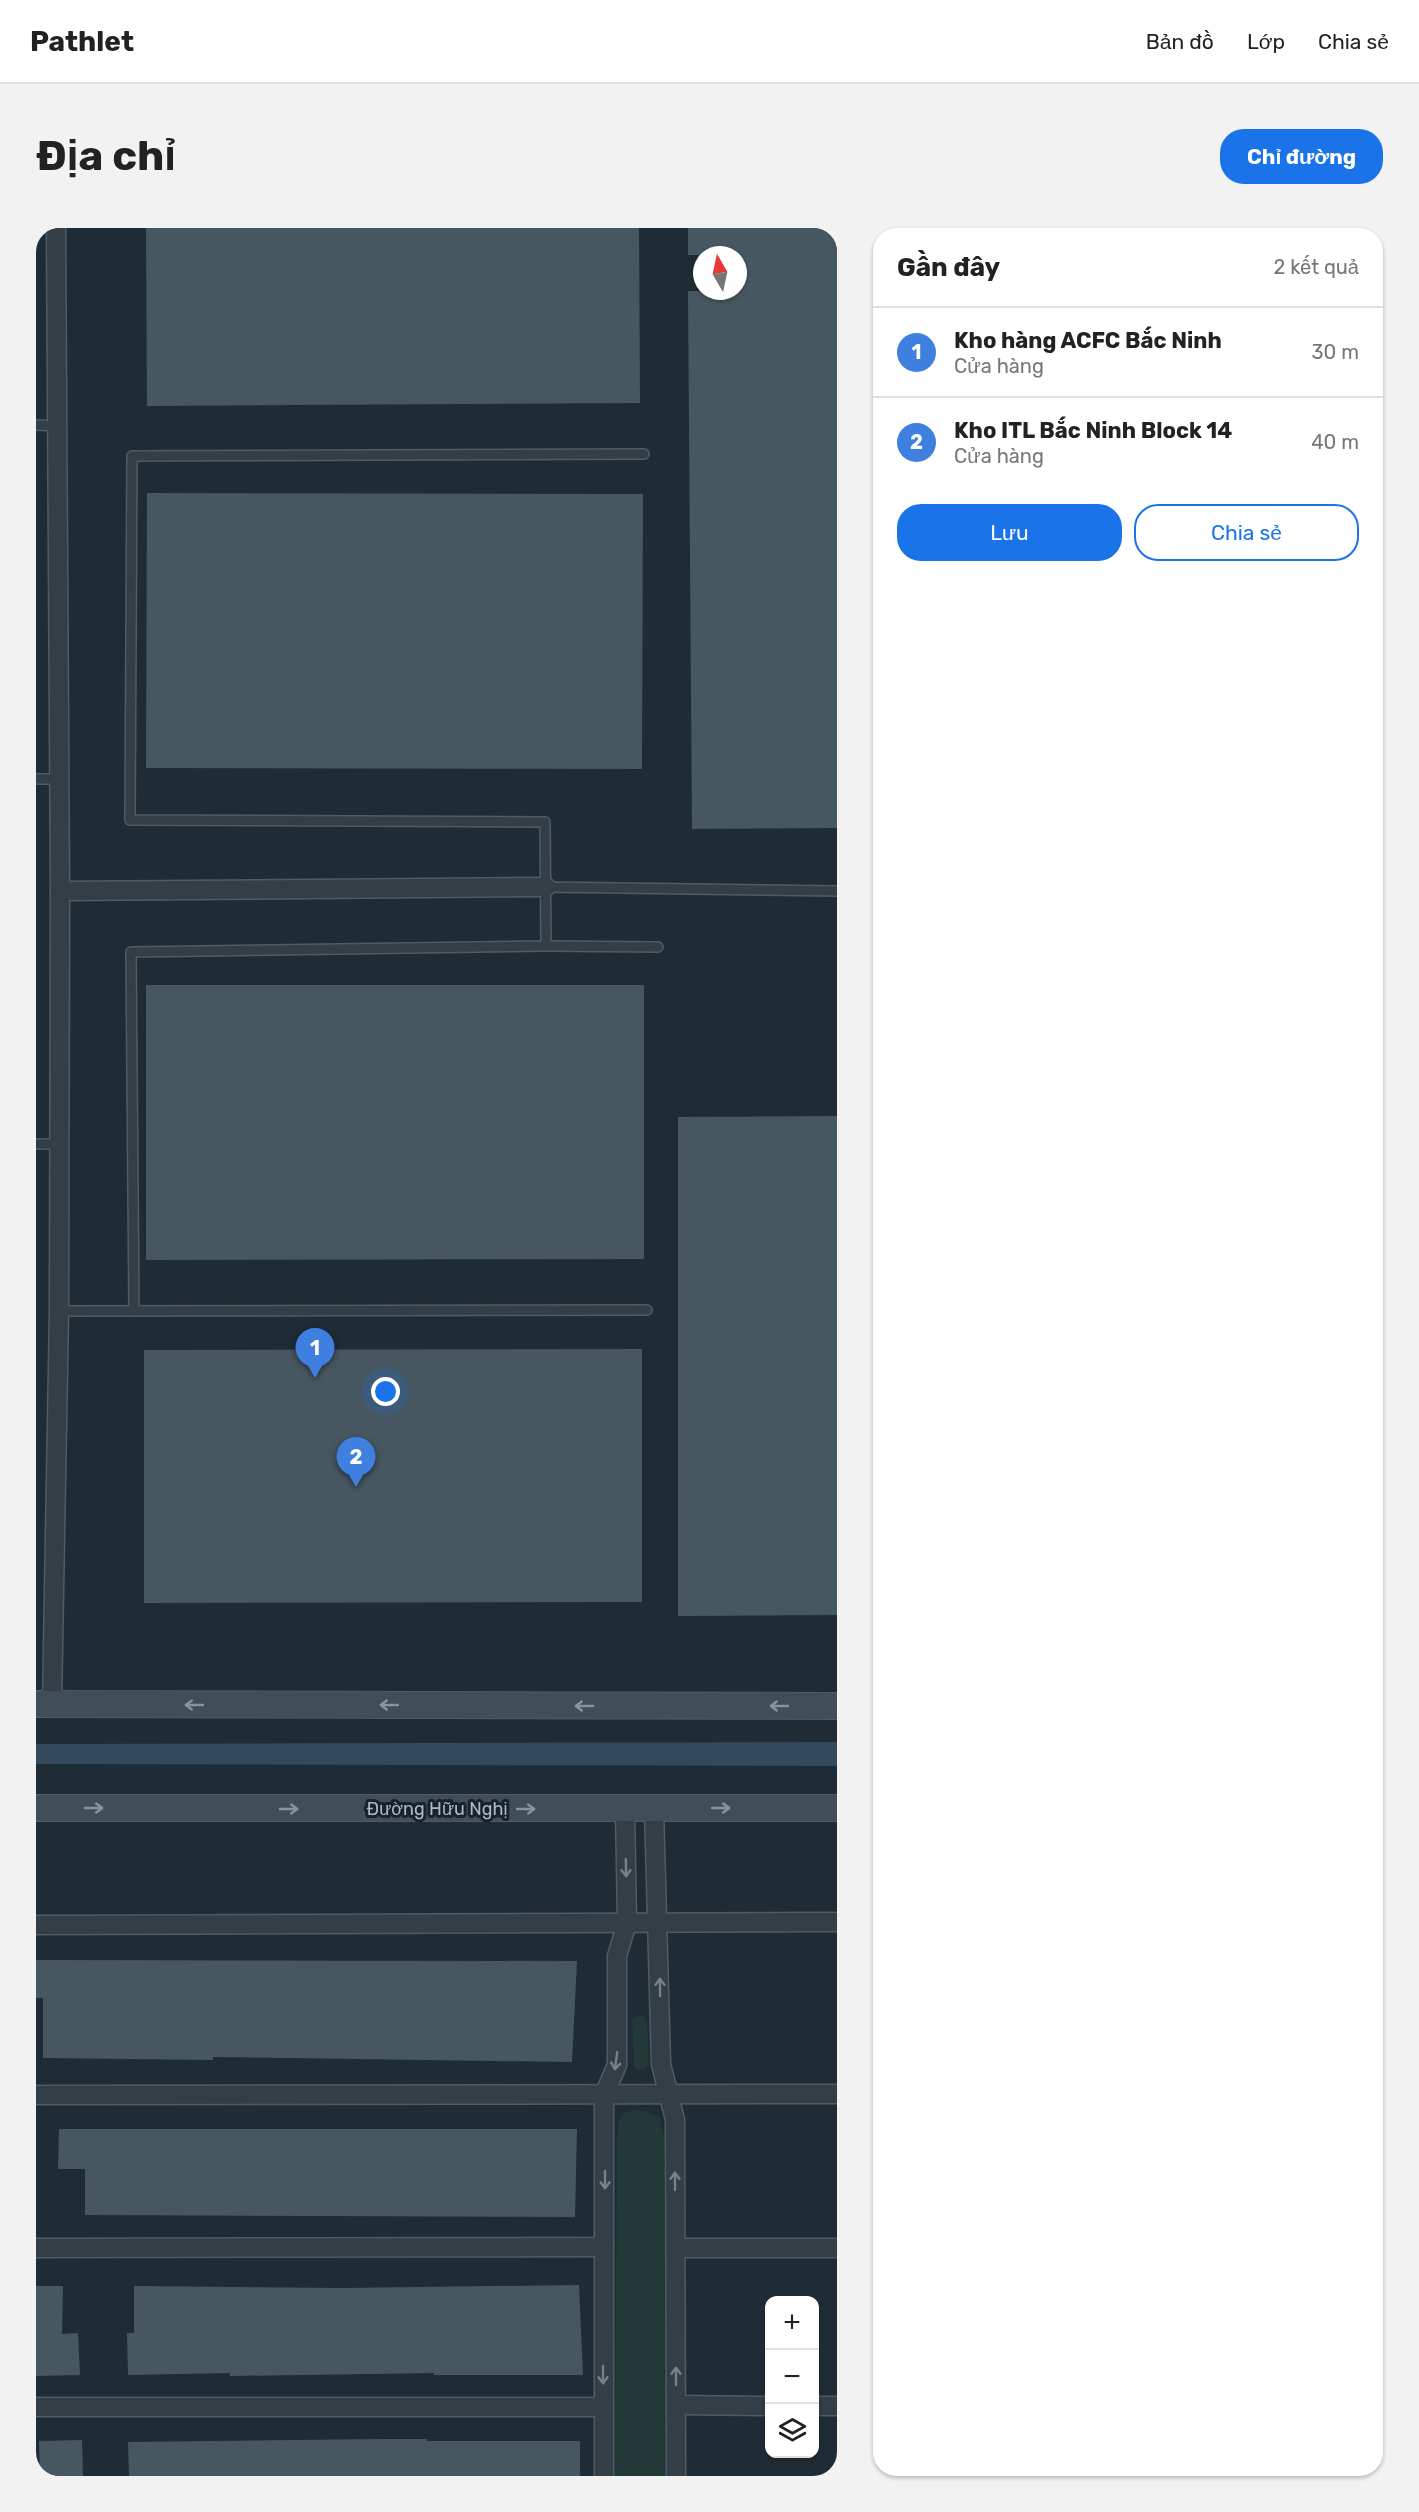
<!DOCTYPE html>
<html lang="vi">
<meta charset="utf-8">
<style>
:root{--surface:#fff;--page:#f2f2f2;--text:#222;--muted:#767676;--line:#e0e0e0;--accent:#1a73e8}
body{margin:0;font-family:Rubik,sans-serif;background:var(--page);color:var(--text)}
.controls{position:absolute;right:18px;bottom:18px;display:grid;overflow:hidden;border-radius:12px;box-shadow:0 2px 4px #0004}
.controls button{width:54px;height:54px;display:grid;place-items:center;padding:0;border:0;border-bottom:2px solid var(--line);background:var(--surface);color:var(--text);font:30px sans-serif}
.compass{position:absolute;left:657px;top:18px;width:54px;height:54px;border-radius:50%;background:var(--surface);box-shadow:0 2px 4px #0004;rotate:351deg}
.you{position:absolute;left:350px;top:1164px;width:21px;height:21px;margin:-15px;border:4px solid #fff;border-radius:50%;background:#1a73e8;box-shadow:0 0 0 9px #1a73e833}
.badge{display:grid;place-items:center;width:39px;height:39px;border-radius:50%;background:var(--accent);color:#fff;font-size:20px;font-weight:700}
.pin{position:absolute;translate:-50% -50px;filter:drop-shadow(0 2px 3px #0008)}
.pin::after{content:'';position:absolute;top:32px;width:21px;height:18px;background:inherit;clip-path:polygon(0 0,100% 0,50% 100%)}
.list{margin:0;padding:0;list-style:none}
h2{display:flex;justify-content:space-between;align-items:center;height:78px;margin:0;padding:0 24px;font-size:26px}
h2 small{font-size:20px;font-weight:400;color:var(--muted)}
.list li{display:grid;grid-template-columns:39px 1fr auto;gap:18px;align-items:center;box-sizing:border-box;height:90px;padding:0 24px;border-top:2px solid var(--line)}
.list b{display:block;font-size:22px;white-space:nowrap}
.list p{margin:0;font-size:20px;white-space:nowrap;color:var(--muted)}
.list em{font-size:20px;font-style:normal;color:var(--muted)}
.actions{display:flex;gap:12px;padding:18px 24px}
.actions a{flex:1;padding:14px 0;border:2px solid var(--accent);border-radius:24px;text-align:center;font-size:21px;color:var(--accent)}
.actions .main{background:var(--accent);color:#fff}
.icon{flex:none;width:33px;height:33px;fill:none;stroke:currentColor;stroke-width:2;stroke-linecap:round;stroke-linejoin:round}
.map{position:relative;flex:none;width:801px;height:2248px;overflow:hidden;border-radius:24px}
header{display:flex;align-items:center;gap:36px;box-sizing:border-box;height:84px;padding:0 30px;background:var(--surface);border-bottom:2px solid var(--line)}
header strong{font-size:28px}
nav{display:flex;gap:33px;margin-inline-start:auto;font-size:21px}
.intro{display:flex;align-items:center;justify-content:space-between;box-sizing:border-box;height:144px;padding:0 36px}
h1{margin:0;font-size:42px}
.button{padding:15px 27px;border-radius:24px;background:var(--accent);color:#fff;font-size:21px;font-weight:700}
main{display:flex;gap:36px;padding:0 36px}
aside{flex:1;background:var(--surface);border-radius:24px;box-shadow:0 2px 4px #0004}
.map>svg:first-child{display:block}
.green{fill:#223937}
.water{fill:#334a5d}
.building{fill:#475762}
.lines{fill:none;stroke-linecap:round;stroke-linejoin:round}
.lane-casing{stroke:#505b64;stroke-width:12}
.street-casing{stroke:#505b64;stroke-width:21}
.secondary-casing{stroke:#505b64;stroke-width:28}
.lane{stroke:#333e46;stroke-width:9}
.street{stroke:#333e46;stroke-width:18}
.secondary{stroke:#414d59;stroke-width:26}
.oneway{stroke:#87939e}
.oneway2{stroke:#76828b}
.labels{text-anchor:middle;stroke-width:6;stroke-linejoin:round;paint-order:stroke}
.street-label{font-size:18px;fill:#adb9c3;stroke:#18222b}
</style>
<header>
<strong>Pathlet</strong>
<nav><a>Bản đồ</a><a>Lớp</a><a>Chia sẻ</a></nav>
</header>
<div class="intro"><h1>Địa chỉ</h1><a class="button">Chỉ đường</a></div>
<main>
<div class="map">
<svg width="801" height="2248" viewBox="0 0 801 2248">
<rect width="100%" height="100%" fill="#1f2c36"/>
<g class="green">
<polygon points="602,1788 607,1788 611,1792 613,1836 608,1842 600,1841 598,1839 596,1792"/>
<polygon points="597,1882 609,1883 623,1888 628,1909 629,2248 579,2248 581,1908 582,1894 587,1885"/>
</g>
<polygon class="water" points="801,1514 801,1538 0,1536 0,1516"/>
<g class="building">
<polygon points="110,0 603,0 604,175 111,178"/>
<polygon points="652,0 801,0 801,600 656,601 652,63 702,63 702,27 652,27"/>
<polygon points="111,265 607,266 606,541 110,540"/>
<polygon points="110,757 608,757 608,1031 110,1032"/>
<polygon points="801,888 801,1387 642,1388 642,889"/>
<polygon points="606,1121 606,1374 108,1375 108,1122"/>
<polygon points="0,1732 541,1733 536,1834 177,1829 177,1832 7,1830 7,1770 0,1770"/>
<polygon points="23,1901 541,1901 539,1989 49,1987 49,1941 22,1941"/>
<polygon points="543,2057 547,2147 398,2147 398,2145 194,2148 194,2145 92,2147 91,2105 98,2105 98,2058 306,2060"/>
<polygon points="0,2058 27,2058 26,2106 42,2105 44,2147 0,2148"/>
<polygon points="342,2211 391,2211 391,2213 544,2213 544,2248 93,2248 92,2214"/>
<polygon points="46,2212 47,2248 4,2248 3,2213"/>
</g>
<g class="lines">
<defs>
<g id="lane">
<polyline points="0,197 20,198"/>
<polyline points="0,551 22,551"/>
<polyline points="510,659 801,663"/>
<polyline points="510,718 622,719"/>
<polyline points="0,916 22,916"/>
<polyline points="23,1083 611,1082"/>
<polyline points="98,1083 95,724 510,718 509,594 94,592 96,228 608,226"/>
</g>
<g id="street">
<polyline points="20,0 24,663"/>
<polyline points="16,1476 23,1083 24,663 510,659"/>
<polyline points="618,1581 625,1836 639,1892 640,2248"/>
<polyline points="0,1697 801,1694"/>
<polyline points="0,1867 801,1866"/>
<polyline points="0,2020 568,2019"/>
<polyline points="640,2020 801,2020"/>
<polyline points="640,2177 734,2178"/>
<polyline points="778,2178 801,2178"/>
<polyline points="0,2179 567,2179"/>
<polyline points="568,2248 568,1867 581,1837 581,1728 591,1695 589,1582"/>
</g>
<g id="secondary">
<polyline points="0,1476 801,1478"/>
<polyline points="0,1580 801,1580"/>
</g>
</defs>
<use href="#lane" class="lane-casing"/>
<use href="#street" class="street-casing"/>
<use href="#secondary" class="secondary-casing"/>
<use href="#lane" class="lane"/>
<use href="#street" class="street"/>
<use href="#secondary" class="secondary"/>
</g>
<defs><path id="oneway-shaft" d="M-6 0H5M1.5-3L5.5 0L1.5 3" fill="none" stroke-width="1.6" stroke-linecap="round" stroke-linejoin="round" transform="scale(1.5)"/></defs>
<g class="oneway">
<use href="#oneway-shaft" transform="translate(158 1477) rotate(-180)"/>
<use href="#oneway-shaft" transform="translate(353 1477) rotate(-180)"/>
<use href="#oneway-shaft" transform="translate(548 1478) rotate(-180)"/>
<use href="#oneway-shaft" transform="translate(743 1478) rotate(-180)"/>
<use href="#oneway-shaft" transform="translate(58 1580)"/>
<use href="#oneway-shaft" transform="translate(685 1580)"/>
<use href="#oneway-shaft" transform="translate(253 1581)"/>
<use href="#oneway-shaft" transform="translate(490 1581)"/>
</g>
<g class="oneway2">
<use href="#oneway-shaft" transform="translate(590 1640) rotate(89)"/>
<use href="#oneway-shaft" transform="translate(624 1759) rotate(-91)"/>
<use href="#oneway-shaft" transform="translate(580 1833) rotate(98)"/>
<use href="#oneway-shaft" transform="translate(569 1952) rotate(90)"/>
<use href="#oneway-shaft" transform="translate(639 1953) rotate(-90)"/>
<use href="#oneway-shaft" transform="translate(567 2147) rotate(90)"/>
<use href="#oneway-shaft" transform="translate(640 2148) rotate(-90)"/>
</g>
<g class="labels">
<g class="street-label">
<text x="401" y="1587">Đường Hữu Nghị</text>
</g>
</g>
</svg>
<div class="controls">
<button>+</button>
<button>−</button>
<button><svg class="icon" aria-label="layers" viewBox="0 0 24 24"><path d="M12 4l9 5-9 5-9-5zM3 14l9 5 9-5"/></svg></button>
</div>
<svg class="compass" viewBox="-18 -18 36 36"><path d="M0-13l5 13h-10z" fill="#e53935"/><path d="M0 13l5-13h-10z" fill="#767676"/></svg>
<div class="you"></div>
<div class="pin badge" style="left:279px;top:1150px;background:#3f7fe0">1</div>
<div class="pin badge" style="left:320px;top:1259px;background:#3f7fe0">2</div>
</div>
<aside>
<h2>Gần đây<small>2 kết quả</small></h2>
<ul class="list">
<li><span class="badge" style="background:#3f7fe0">1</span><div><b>Kho hàng ACFC Bắc Ninh</b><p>Cửa hàng</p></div><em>30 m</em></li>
<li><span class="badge" style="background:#3f7fe0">2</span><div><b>Kho ITL Bắc Ninh Block 14</b><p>Cửa hàng</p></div><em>40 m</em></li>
</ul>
<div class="actions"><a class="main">Lưu</a><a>Chia sẻ</a></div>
</aside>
</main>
